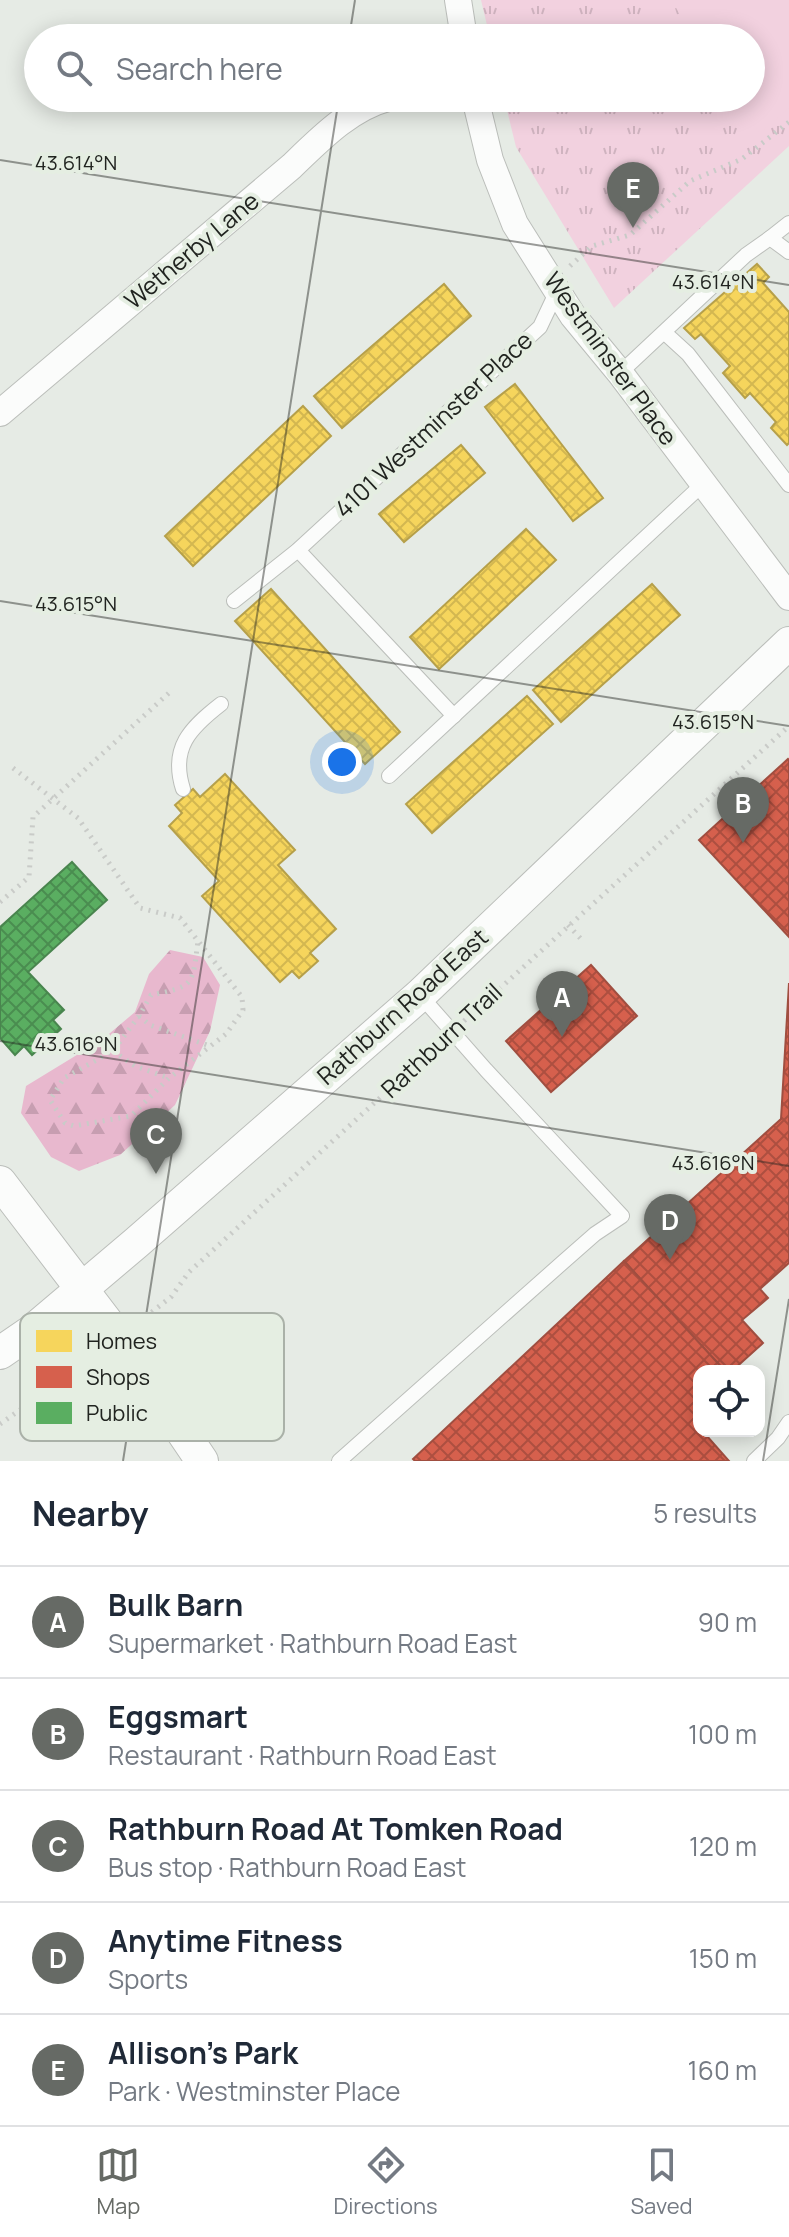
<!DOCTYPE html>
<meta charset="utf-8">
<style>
:root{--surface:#fff;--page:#f6f6f7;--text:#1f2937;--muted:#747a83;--line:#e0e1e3;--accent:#666a65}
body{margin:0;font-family:Manrope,sans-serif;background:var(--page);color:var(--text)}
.controls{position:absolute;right:24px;bottom:24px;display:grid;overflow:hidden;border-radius:16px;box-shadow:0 4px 20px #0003}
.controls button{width:72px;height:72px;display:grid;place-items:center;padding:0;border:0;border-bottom:2px solid var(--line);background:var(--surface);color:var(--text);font:40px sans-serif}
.you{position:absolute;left:342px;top:762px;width:28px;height:28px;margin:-20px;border:6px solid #fff;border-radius:50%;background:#1a73e8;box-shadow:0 0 0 12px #1a73e833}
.badge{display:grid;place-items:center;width:52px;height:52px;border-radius:50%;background:var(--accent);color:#fff;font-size:26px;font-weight:700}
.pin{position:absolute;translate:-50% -66px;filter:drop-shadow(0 2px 4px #0008)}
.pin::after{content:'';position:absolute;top:42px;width:28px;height:24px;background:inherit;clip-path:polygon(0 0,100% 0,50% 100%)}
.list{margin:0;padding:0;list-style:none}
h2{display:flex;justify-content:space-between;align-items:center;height:104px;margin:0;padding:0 32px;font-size:34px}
h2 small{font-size:26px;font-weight:400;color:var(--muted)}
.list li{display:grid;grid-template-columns:52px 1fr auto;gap:24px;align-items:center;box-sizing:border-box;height:112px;padding:0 32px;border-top:2px solid var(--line)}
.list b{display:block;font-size:30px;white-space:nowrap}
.list p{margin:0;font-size:26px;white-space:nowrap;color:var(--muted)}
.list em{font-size:26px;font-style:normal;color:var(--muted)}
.icon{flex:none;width:44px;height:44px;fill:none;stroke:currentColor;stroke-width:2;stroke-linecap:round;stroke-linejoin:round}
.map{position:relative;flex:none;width:789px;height:1461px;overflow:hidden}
.search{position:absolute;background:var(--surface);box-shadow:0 4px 20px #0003;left:24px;right:24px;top:24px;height:88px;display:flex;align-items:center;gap:20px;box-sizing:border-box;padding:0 28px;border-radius:44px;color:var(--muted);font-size:30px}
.sheet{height:664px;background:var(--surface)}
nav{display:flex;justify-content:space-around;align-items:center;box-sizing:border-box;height:112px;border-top:2px solid var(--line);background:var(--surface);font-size:22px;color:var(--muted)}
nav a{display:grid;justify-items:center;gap:4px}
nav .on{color:var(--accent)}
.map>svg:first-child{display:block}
.forest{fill:url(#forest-firs)}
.park{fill:url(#park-tufts)}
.pitch{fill:#f2d1df}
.homes{fill:url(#homes-cross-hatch);stroke:#b6a04a;stroke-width:2}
.shops{fill:url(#shops-cross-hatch);stroke:#a04e40;stroke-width:2}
.public{fill:url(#public-cross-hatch);stroke:#49854e;stroke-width:2}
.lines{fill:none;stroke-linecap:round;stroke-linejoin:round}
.service-casing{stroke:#bbbeba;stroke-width:16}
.minor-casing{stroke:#bbbeba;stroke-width:28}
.tertiary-casing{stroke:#bbbeba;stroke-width:34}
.path{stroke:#c9cbc8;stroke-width:5;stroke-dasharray:2 6;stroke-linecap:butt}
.service{stroke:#fbfcfb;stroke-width:14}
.minor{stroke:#fbfcfb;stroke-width:26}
.tertiary{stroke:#fbfcfb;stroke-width:32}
.ticks{fill:none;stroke:#212420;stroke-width:2;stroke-opacity:0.45}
.labels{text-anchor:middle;stroke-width:8;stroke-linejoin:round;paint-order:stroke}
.street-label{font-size:24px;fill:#212420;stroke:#e5eee2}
.key{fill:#e5eee2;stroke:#aab1a8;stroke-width:2}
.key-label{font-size:22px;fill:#212420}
.ticks-label{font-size:20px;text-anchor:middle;fill:#212420;stroke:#e5eee2;stroke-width:8;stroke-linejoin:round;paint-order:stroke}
</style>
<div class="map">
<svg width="789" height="1461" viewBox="0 0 789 1461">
<defs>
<pattern id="forest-firs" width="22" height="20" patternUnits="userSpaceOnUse" patternTransform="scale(2)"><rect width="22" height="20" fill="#e8b8ce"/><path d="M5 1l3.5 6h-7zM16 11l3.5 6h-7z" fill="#c79eb1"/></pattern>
<pattern id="park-tufts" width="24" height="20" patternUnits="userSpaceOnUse" patternTransform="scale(2)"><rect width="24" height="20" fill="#f2d1df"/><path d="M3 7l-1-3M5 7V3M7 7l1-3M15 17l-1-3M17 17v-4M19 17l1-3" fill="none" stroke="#cfb3bf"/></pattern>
<pattern id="homes-cross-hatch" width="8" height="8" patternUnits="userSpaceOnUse" patternTransform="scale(2)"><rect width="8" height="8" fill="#f6d55c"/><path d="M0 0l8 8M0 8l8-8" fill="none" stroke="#d3b750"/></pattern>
<pattern id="shops-cross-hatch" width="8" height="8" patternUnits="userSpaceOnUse" patternTransform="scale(2)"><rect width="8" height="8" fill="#d6604d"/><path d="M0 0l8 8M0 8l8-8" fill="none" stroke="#ad4f40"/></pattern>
<pattern id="public-cross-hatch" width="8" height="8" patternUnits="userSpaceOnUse" patternTransform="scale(2)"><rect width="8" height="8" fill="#5aae61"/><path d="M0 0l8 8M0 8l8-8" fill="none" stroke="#4a8d50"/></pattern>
</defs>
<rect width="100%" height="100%" fill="#e6ebe5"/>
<polygon class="forest" points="170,950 203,957 220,985 210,1031 175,1105 120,1155 79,1171 51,1157 21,1113 26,1086 103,1039 135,1012 149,974"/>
<polygon class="park" points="481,0 789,0 789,146 614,308 516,147 504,98 751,98 751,38 490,38"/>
<polygon class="pitch" points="672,0 789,0 789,108 760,133 731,98 751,98 751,38 692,38"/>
<g class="homes">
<polygon points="757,264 769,277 763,283 789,312 789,443 787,445 771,428 776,422 750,393 745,398 723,373 730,366 701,334 695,339 684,328"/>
<polygon points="444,284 471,316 342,428 314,396"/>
<polygon points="515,384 603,498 573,521 485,407"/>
<polygon points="303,406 331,436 193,566 165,536"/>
<polygon points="461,445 485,473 404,542 379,514"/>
<polygon points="526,529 556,560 439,669 410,637"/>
<polygon points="652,584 680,615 561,722 533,690"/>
<polygon points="271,589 400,732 365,764 235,621"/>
<polygon points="527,696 553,724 432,833 406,804"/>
<polygon points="225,774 295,850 278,865 336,929 310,953 318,961 299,978 292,971 280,982 202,896 219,881 169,826 182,813 175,805 193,789 200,797"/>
</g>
<g class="shops">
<polygon points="788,759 789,760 789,937 699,840"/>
<polygon points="591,965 637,1016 551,1092 506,1041"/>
<polygon points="789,983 789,1263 760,1289 768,1298 742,1320 763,1343 732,1371 725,1371 624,1261 781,1119"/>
<polygon points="624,1261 725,1371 699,1371 699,1431 710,1431 706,1435 729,1461 415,1461 413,1459"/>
</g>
<polygon class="public" points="72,862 107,900 28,972 64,1010 53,1020 61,1029 32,1055 24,1046 15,1055 0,1038 0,927"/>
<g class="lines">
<defs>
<g id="service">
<polyline points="770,238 789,223"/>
<polyline points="665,333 688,354 789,485"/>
<polyline points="620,373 746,255 770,238 789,252"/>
<polyline points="298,550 454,716"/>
<polyline points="234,601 298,550 540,327 557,291"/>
<polyline points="389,776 703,484"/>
<path d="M183,789c-13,-41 7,-61 38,-85"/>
<polyline points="339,1461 562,1263 595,1234 622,1216 486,1070 420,995"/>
<polyline points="754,1461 778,1438 789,1422"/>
</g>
<g id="minor">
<polyline points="458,0 464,38"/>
<polyline points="475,98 490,160 515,224 573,316 620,373 789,597"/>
<path d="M0,413l292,-247c28,-27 58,-58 96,-68"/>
</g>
<g id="tertiary">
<polyline points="0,1182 119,1338 202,1461"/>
<polyline points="0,1353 32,1331 136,1243 420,995 789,643"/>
</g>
</defs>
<use href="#service" class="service-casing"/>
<use href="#minor" class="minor-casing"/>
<use href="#tertiary" class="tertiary-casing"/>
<g class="path">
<polyline points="570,266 592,246 630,235 690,181 742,159 789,122"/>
<path d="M13,768l65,50 62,90 40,10 62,79 1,13 -17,24 -57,44 -38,38 -57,10 -9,-3 -15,-23 14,-22 49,-27 26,-35 12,-21c45,-9 41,-10 47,-54"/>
<polyline points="0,902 29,877 33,817 170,692"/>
<polyline points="568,925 582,940"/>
<polyline points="139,1016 150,1025 210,1046"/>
<polyline points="464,1021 789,726"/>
<polyline points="113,1051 135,1066 169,1078"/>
<polyline points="139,1322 171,1297 189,1272 439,1044"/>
<polyline points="0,1424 97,1356"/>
</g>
<use href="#service" class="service"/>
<use href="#minor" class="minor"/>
<use href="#tertiary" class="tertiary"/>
</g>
<path class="ticks" d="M349,38l6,-38M0,160l789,125M0,601l789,125M0,1041l789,125M123,1461l216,-1363M763,1461l26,-162"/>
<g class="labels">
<g class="street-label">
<text transform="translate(192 251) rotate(-40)" y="8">Wetherby Lane</text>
<text transform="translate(610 359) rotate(54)" y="8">Westminster Place</text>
<text transform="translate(434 425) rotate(-43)" y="8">4101 Westminster Place</text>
<text transform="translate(403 1007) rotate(-42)" y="8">Rathburn Road East</text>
<text transform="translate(442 1041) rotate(-43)" y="8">Rathburn Trail</text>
</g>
</g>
<rect x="20" y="1313" width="264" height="128" rx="12" class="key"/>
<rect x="36" y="1330" width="36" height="22" fill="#f6d55c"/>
<rect x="36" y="1366" width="36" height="22" fill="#d6604d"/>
<rect x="36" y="1402" width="36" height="22" fill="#5aae61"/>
<g class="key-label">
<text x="86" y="1349">Homes</text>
<text x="86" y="1385">Shops</text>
<text x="86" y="1421">Public</text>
</g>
<g class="ticks-label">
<text x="76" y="170">43.614°N</text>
<text x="713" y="289">43.614°N</text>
<text x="76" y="611">43.615°N</text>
<text x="713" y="729">43.615°N</text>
<text x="76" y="1051">43.616°N</text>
<text x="713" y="1170">43.616°N</text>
</g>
</svg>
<div class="controls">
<button><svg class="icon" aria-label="locate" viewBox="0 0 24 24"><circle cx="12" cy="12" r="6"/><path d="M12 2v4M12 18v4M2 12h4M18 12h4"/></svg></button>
</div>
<div class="you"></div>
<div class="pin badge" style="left:562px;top:1037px">A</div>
<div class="pin badge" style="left:743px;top:843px">B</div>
<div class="pin badge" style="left:156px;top:1174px">C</div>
<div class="pin badge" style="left:670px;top:1260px">D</div>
<div class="pin badge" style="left:633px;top:228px">E</div>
<div class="search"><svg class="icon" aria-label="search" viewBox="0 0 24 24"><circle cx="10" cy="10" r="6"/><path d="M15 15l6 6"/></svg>Search here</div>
</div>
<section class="sheet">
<h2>Nearby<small>5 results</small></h2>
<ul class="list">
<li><span class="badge">A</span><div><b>Bulk Barn</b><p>Supermarket · Rathburn Road East</p></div><em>90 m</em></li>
<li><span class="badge">B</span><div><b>Eggsmart</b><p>Restaurant · Rathburn Road East</p></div><em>100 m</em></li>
<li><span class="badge">C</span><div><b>Rathburn Road At Tomken Road</b><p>Bus stop · Rathburn Road East</p></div><em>120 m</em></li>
<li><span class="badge">D</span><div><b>Anytime Fitness</b><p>Sports</p></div><em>150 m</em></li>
<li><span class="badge">E</span><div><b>Allison's Park</b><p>Park · Westminster Place</p></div><em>160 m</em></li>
</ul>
</section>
<nav>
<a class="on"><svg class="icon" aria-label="map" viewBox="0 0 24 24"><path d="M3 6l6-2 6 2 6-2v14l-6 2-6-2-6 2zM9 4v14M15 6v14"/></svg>Map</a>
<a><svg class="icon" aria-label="directions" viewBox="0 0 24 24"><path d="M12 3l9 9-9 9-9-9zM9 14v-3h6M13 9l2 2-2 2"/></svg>Directions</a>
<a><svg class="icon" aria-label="saved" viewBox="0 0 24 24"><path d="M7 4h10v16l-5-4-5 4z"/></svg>Saved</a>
</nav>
